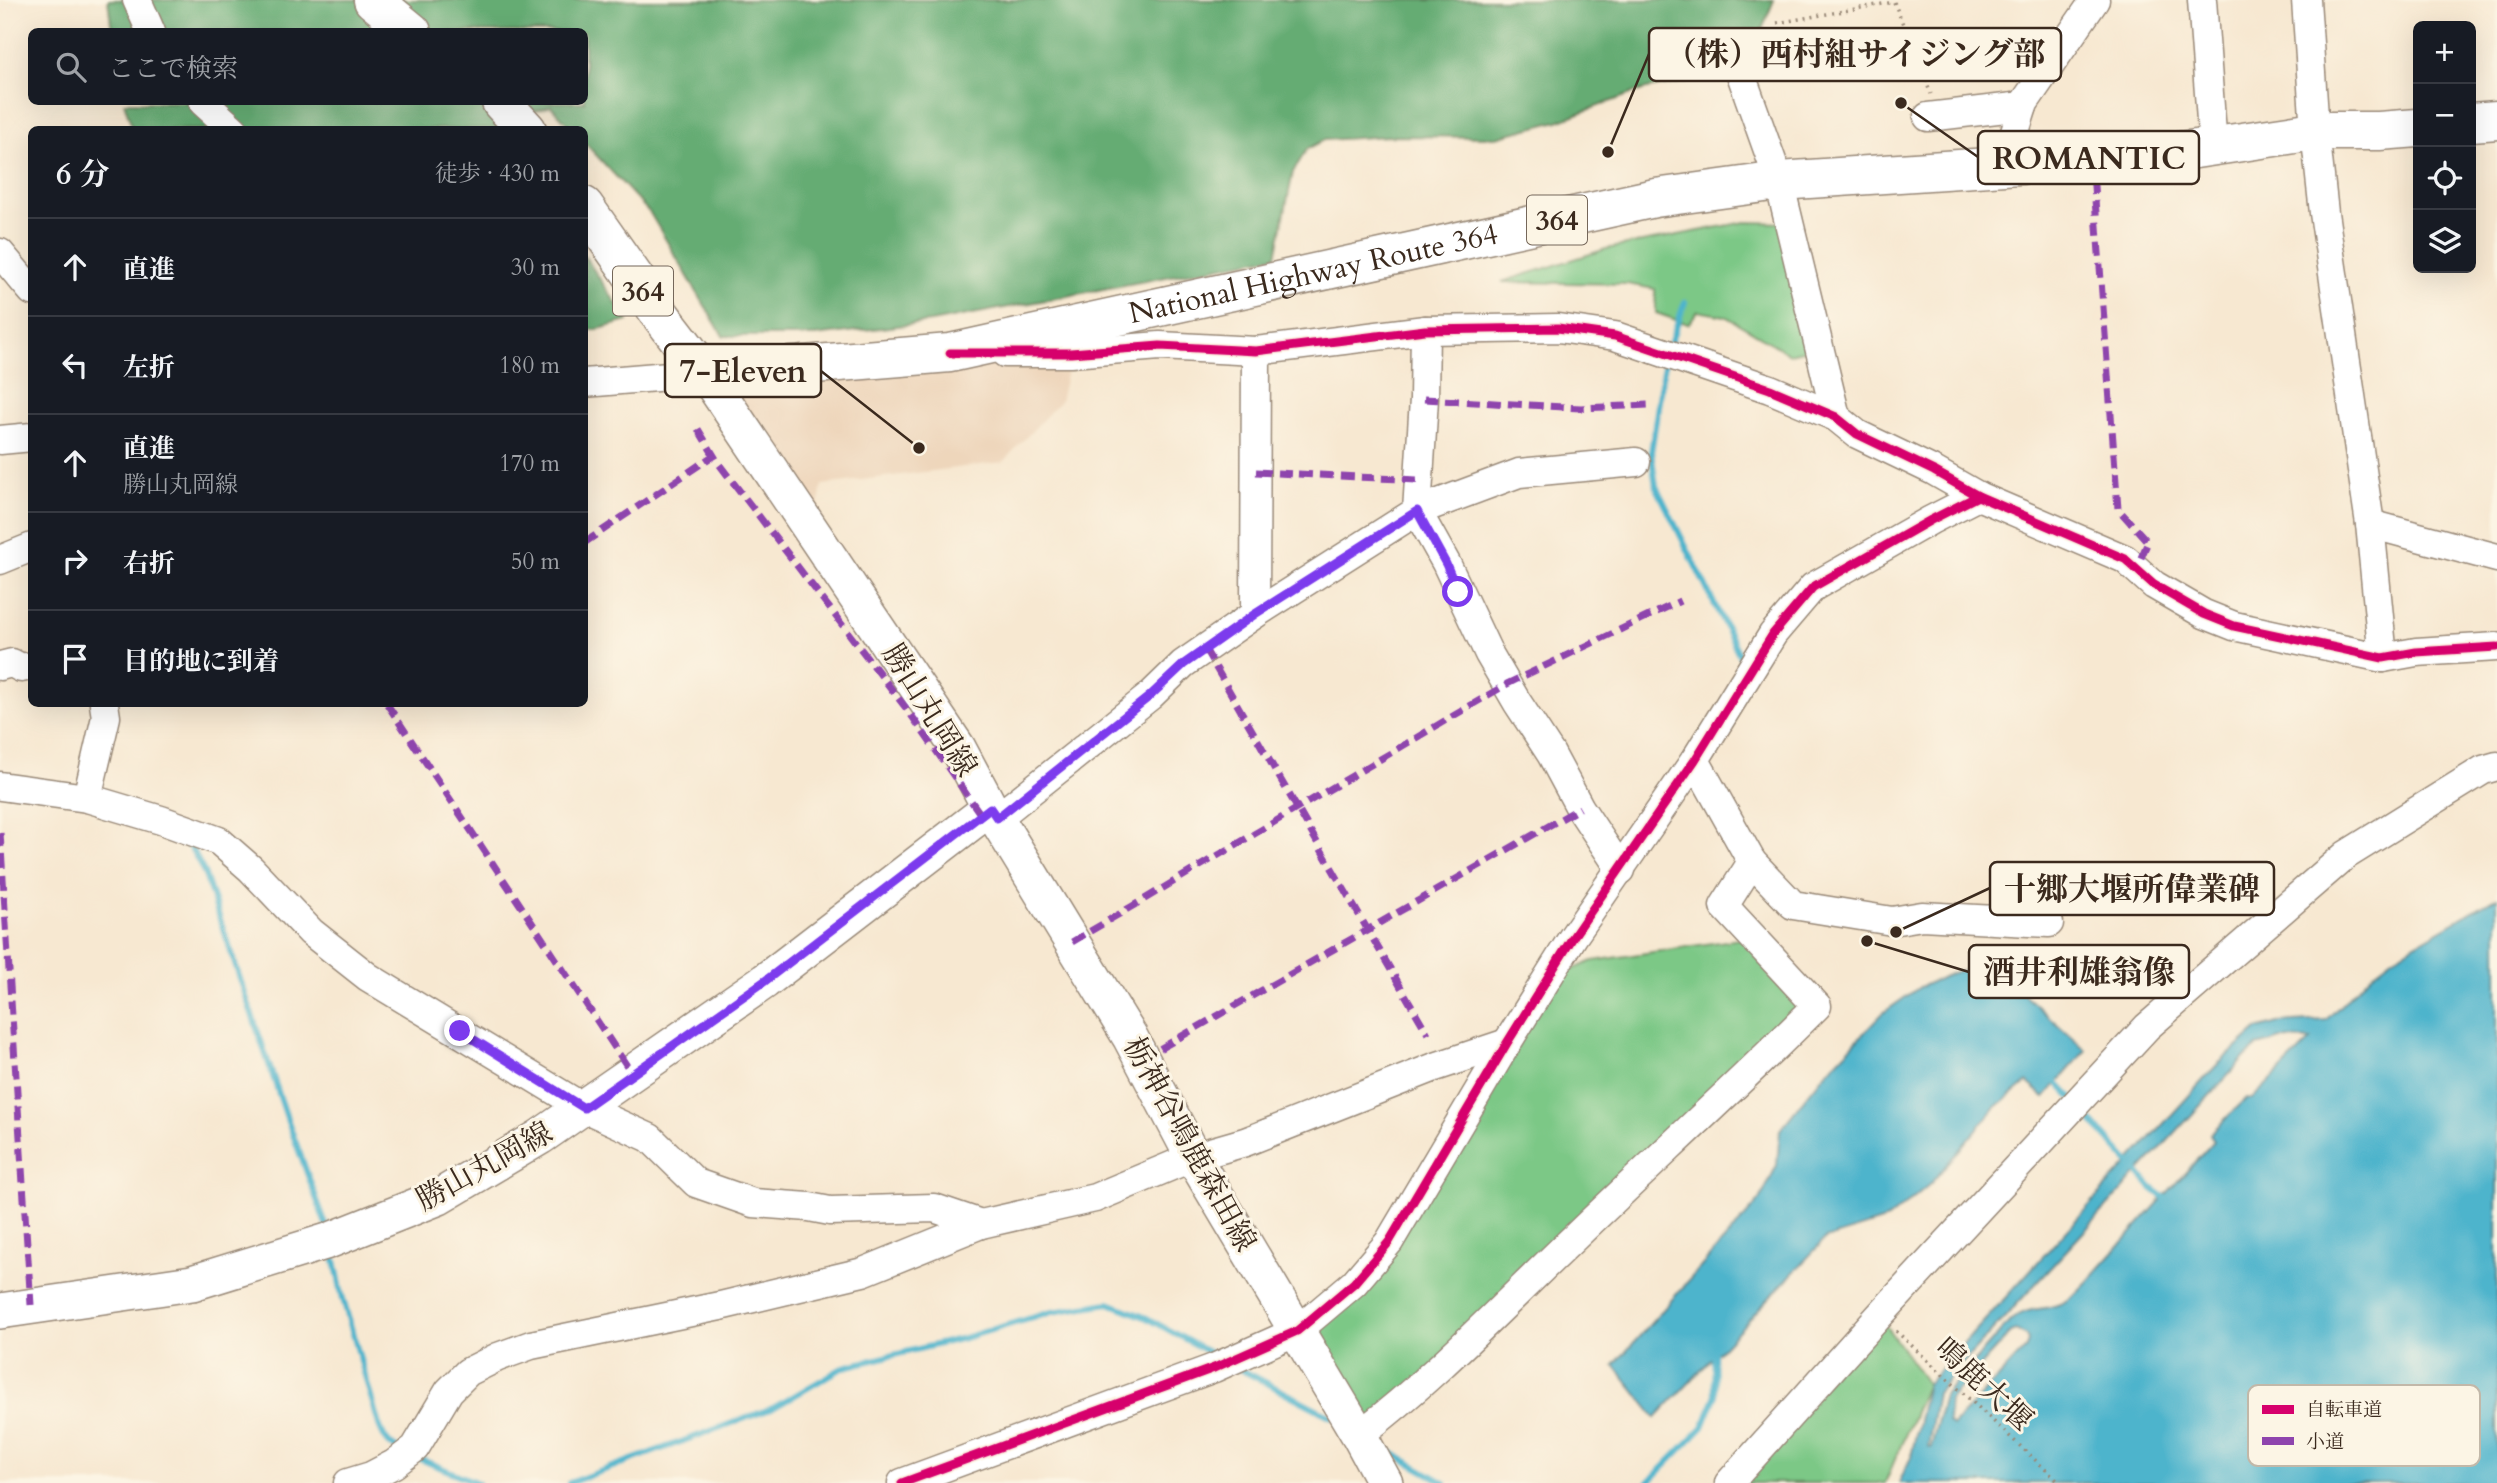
<!DOCTYPE html>
<html lang="ja">
<meta charset="utf-8">
<style>
:root{--surface:#171b24;--page:#20242c;--text:#f1f3f6;--muted:#9ea1a6;--line:#363941}
body{margin:0;font-family:Cardo,"Noto Serif JP",serif;background:var(--page);color:var(--text)}
.controls{position:absolute;right:21px;top:21px;display:grid;overflow:hidden;border-radius:10px;box-shadow:0 7px 28px #0002}
.controls button{width:63px;height:63px;display:grid;place-items:center;padding:0;border:0;border-bottom:2px solid var(--line);background:var(--surface);color:var(--text);font:35px sans-serif}
.stop{position:absolute;width:21px;height:21px;margin:-16px;border:5px solid #7c3aed;border-radius:50%;background:#fff}
.stop.end{background:#7c3aed;border-color:#fff;box-shadow:0 2px 7px #0008}
.list{margin:0;padding:0;list-style:none}
h2{display:flex;justify-content:space-between;align-items:center;height:91px;margin:0;padding:0 28px;font-size:30px}
h2 small{font-size:23px;font-weight:400;color:var(--muted)}
.list li{display:grid;grid-template-columns:46px 1fr auto;gap:21px;align-items:center;box-sizing:border-box;height:98px;padding:0 28px;border-top:2px solid var(--line)}
.list b{display:block;font-size:26px;white-space:nowrap}
.list p{margin:0;font-size:23px;white-space:nowrap;color:var(--muted)}
.list em{font-size:23px;font-style:normal;color:var(--muted)}
.icon{flex:none;width:38px;height:38px;fill:none;stroke:currentColor;stroke-width:2;stroke-linecap:round;stroke-linejoin:round}
.map{position:relative;flex:none;width:2497px;height:1483px;overflow:hidden}
.search{position:absolute;background:var(--surface);box-shadow:0 7px 28px #0002;left:28px;top:28px;width:560px;height:77px;display:flex;align-items:center;gap:18px;box-sizing:border-box;padding:0 24px;border-radius:10px;color:var(--muted);font-size:26px}
.panel{position:absolute;background:var(--surface);box-shadow:0 7px 28px #0002;left:28px;top:126px;width:560px;height:581px;border-radius:10px}
.map>svg:first-child{display:block}
.built{fill:#eed6bb}
.green{fill:#7cc886;stroke:#5c7952;stroke-width:2}
.forest{fill:#65ac73;stroke:#506b48;stroke-width:2}
.water{fill:#4eb4cc;stroke:#446f75;stroke-width:2;fill-rule:evenodd}
.lines{fill:none;stroke-linecap:round;stroke-linejoin:round}
.stream{stroke:#4eb4cc;stroke-width:6}
.minor-casing{stroke:#998978;stroke-width:31}
.major-casing{stroke:#998978;stroke-width:38}
.highway-casing{stroke:#998978;stroke-width:41}
.path{stroke:#998978;stroke-width:3.5;stroke-dasharray:2 5;stroke-linecap:butt}
.minor{stroke:#fff;stroke-width:28}
.major{stroke:#fff;stroke-width:35}
.highway{stroke:#fff;stroke-width:38}
.quiet{stroke:#8e44ad;stroke-width:7;stroke-dasharray:14 7;stroke-linecap:butt}
.cycleway-casing{stroke:#fcf5e5;stroke-width:13}
.cycleway{stroke:#d6006c;stroke-width:9}
.route{stroke:#7c3aed;stroke-width:9}
.labels{text-anchor:middle;stroke-width:6;stroke-linejoin:round;paint-order:stroke}
.shield{fill:#fcf5e5;stroke:#75675a;stroke-width:2}
.shield-label{font-size:28px;font-weight:bold;fill:#3b2a1e}
.street-label{font-size:30px;fill:#3b2a1e;stroke:#fcf5e5}
.key{fill:#fcf5e5;stroke:#c2b8a9;stroke-width:2}
.key-label{font-size:19px;fill:#3b2a1e}
.leader{fill:none;stroke:#3b2a1e;stroke-width:2.5}
.callout-dot{fill:#3b2a1e;stroke:#fcf5e5;stroke-width:2.5}
.callout{fill:#fcf5e5;stroke:#3b2a1e;stroke-width:2.5}
.callout-label{font-size:32px;text-anchor:middle;font-weight:bold;fill:#3b2a1e}
</style>
<div class="map">
<svg width="2497" height="1483" viewBox="0 0 2497 1483">
<rect width="100%" height="100%" fill="#fcf5e5"/>
<filter id="ink" filterUnits="userSpaceOnUse"><feTurbulence type="fractalNoise" baseFrequency=".0143" numOctaves="2"/><feDisplacementMap in="SourceGraphic" scale="14" xChannelSelector="R" yChannelSelector="G"/><feConvolveMatrix kernelMatrix="1 2 1 2 8 2 1 2 1" color-interpolation-filters="sRGB"/></filter>
<filter id="wash" filterUnits="userSpaceOnUse"><feTurbulence type="fractalNoise" baseFrequency=".00686" numOctaves="4" result="noise"/><feDisplacementMap in="SourceGraphic" scale="28" xChannelSelector="R" yChannelSelector="G"/><feGaussianBlur stdDeviation="1.57" result="paint"/><feColorMatrix in="noise" values="0 0 0 0 0 0 0 0 0 0 0 0 0 0 0 0 0 1.4 0 .05"/><feComposite in="paint" operator="in"/></filter>
<g filter="url(#wash)">
<rect width="100%" height="100%" fill="#f7e8d1"/>
<polygon class="built" points="1071,353 1060,401 1003,462 822,485 816,521 705,373"/>
<g class="green">
<polygon points="1745,222 1789,223 1819,347 1790,354 1725,316 1698,311 1688,324 1656,313 1655,289 1627,284 1502,282 1606,249"/>
<polygon points="1752,937 1817,1006 1359,1435 1297,1331 1354,1283 1555,977 1593,961"/>
<polygon points="1879,1316 1927,1384 1885,1483 1743,1483"/>
</g>
<g class="forest">
<polygon points="108,0 1774,0 1759,37 1727,73 1642,90 1558,121 1496,137 1389,136 1324,140 1307,149 1293,172 1276,256 931,322 815,336 723,336 650,213 585,143 584,130 572,129 551,106 495,124 498,129 135,130 132,127 124,102 584,102 584,32 112,31"/>
<polygon points="584,257 585,257 628,321 595,330 585,329"/>
</g>
<g class="water">
<path d="M2497,897v586h-598l12,-26 16,-73 289,-318 42,-37 20,-6 48,-3 46,-46 22,-17zM2281,1039l30,1 -59,59 -5,-1 -37,36 4,7 -127,141c-8,8 -16,18 -27,22 -20,8 -29,1 -49,16l-67,75 -13,53 -3,-1 9,-54 32,-37 277,-300 12,-10zM2016,1330l10,6 2,5 -2,7 -74,78 -4,-4 1,-22 62,-68z"/>
<polygon points="1997,970 2086,1050 2045,1097 2027,1082 1995,1108 1931,1183 1888,1219 1825,1239 1656,1418 1614,1365 1760,1200 1777,1165 1780,1130 1823,1076 1883,1013 1920,987 1957,971"/>
</g>
<g class="lines">
<g class="stream">
<polyline points="1669,347 1685,302"/>
<polyline points="1665,360 1651,452 1656,486 1744,664"/>
<polyline points="180,841 190,846 204,872 289,1124 328,1230"/>
<polyline points="2052,1077 2071,1097"/>
<polyline points="2080,1108 2152,1188 2169,1201"/>
<path d="M333,1251l10,48 36,126c5,12 8,19 20,25"/>
<polyline points="1236,1367 1332,1417"/>
<polyline points="1380,1446 1445,1483"/>
<polyline points="415,1457 478,1483"/>
<polyline points="569,1483 773,1408 844,1367 964,1338 1052,1312 1109,1303 1147,1318 1217,1357"/>
<polyline points="1648,1483 1703,1427 1715,1397 1714,1351"/>
</g>
</g>
</g>
<g filter="url(#ink)">
<g class="lines">
<defs>
<g id="minor">
<polyline points="137,0 151,32"/>
<polyline points="2202,0 2213,147"/>
<polyline points="2306,0 2315,131 2324,213 2370,524 2383,658"/>
<polyline points="1738,66 1779,181 1836,417"/>
<polyline points="203,102 234,130"/>
<polyline points="1928,117 2023,106"/>
<polyline points="2004,166 2024,103 2095,0"/>
<polyline points="0,253 32,291"/>
<polyline points="1425,330 1424,399 1417,511 1446,563 1489,654 1517,702 1551,754 1580,808 1621,870"/>
<polyline points="1005,353 1071,353 1160,346 1256,351 1425,330 1558,328 1615,336 1770,389 1836,417 1857,434 1934,471 1978,496 2125,559 2154,585 2204,614 2234,626 2383,658 2416,652 2497,647"/>
<polyline points="584,383 705,373"/>
<polyline points="0,440 32,437"/>
<polyline points="2370,524 2497,558"/>
<polyline points="0,560 32,547"/>
<polyline points="1255,614 1417,511 1519,473 1636,462"/>
<polyline points="0,666 12,663 21,668 32,666"/>
<polyline points="104,704 106,717 87,798 161,820 219,841 251,869 311,932 368,977 584,1108 650,1138 696,1183 753,1203 809,1207 830,1211 934,1208 981,1224"/>
<polyline points="0,786 87,798"/>
<polyline points="997,818 1150,696 1183,664 1255,614 1256,351"/>
<polyline points="1752,862 1793,905 1892,921 1922,916 2049,923"/>
<path d="M1359,1435c78,-59 145,-131 216,-198 80,-77 163,-152 242,-231l-93,-100 28,-44 -57,-102"/>
<polyline points="348,1483 371,1476 394,1464 415,1448 449,1391 468,1372 498,1357 531,1345 720,1306 863,1272 981,1224 1095,1198 1193,1157 1245,1142 1435,1067 1507,1043"/>
<polyline points="902,1483 1214,1368 1297,1331 1354,1283 1389,1242 1507,1043 1573,937 1695,760 1773,634 1813,587 1931,520 1978,496"/>
<polyline points="1729,1483 1879,1316 2147,1027 2346,855 2483,770 2497,766"/>
</g>
<g id="major">
<polyline points="990,808 1130,1037 1193,1157 1359,1435 1385,1483"/>
<polyline points="0,1311 192,1283 328,1241 439,1197 540,1137 765,981 990,808 958,748 705,373"/>
</g>
<g id="highway">
<polyline points="373,0 412,32"/>
<polyline points="501,102 527,130"/>
<polyline points="2471,122 2497,120"/>
<path id="s1" d="M584,206l78,111 43,56 245,-20 705,-155 124,-17 255,-17 155,-14 126,-19h64l39,-3"/>
</g>
</defs>
<use href="#minor" class="minor-casing"/>
<use href="#major" class="major-casing"/>
<use href="#highway" class="highway-casing"/>
<g class="path">
<polyline points="1777,23 1894,2 1931,94"/>
<polyline points="1896,1331 2060,1483"/>
</g>
<use href="#minor" class="minor"/>
<use href="#major" class="major"/>
<use href="#highway" class="highway"/>
<g class="quiet">
<polyline points="2092,159 2118,509 2148,542 2136,569"/>
<polyline points="1424,399 1581,408 1648,405"/>
<polyline points="698,429 719,464 909,712 981,815"/>
<polyline points="1256,472 1419,480"/>
<polyline points="584,543 714,455"/>
<polyline points="1205,649 1428,1034"/>
<polyline points="387,704 633,1075"/>
<polyline points="0,833 31,1305"/>
<polyline points="1072,942 1507,684 1680,601"/>
<polyline points="1142,1059 1580,808"/>
</g>
<defs>
<g id="cycleway">
<polyline points="950,353 1071,353 1160,346 1256,351 1425,330 1558,328 1615,336 1770,389 1836,417 1857,434 1934,471 1978,496 2125,559 2154,585 2204,614 2234,626 2383,658 2416,652 2497,647"/>
<polyline points="902,1483 1214,1368 1297,1331 1354,1283 1389,1242 1507,1043 1573,937 1695,760 1773,634 1813,587 1931,520 1978,496"/>
</g>
</defs>
<use href="#cycleway" class="cycleway-casing"/>
<use href="#cycleway" class="cycleway"/>
</g>
</g>
<g class="lines" filter="url(#ink)">
<polyline class="route" points="460,1031 584,1108 765,981 990,808 997,818 1150,696 1184,664 1255,614 1417,511 1446,564 1458,592"/>
</g>
<g class="labels">
<g class="shield">
<rect x="1527" y="195.5" width="60" height="49" rx="5"/>
<rect x="613" y="266.5" width="60" height="49" rx="5"/>
</g>
<g class="shield-label">
<text x="1557" y="230">364</text>
<text x="643" y="301">364</text>
</g>
<g class="street-label">
<text dy="10" stroke="none"><textPath href="#s1" startOffset="824">National Highway Route 364</textPath></text>
<text transform="translate(930 710) rotate(58)" y="10">勝山丸岡線</text>
<text transform="translate(1190 1144) rotate(61)" y="10">栃神谷鳴鹿森田線</text>
<text transform="translate(484 1166) rotate(-29)" y="10">勝山丸岡線</text>
<text transform="translate(1984 1384) rotate(43)" y="10">鳴鹿大堰</text>
</g>
</g>
<rect x="2248" y="1385" width="232" height="81" rx="10" class="key"/>
<rect x="2262" y="1405" width="32" height="9" fill="#d6006c"/>
<rect x="2262" y="1437" width="32" height="8" fill="#8e44ad"/>
<g class="key-label">
<text x="2306" y="1416">自転車道</text>
<text x="2306" y="1448">小道</text>
</g>
<path class="leader" d="M1608 152L1649 54M1901 103L1978 157M919 448L821 371M1896 932L1990 888M1867 941L1969 972"/>
<g class="callout-dot">
<circle cx="1608" cy="152" r="7"/>
<circle cx="1901" cy="103" r="7"/>
<circle cx="919" cy="448" r="7"/>
<circle cx="1896" cy="932" r="7"/>
<circle cx="1867" cy="941" r="7"/>
</g>
<g class="callout">
<rect x="1649" y="28" width="412" height="53" rx="7"/>
<rect x="1978" y="131" width="221" height="53" rx="7"/>
<rect x="665" y="344" width="156" height="53" rx="7"/>
<rect x="1990" y="862" width="284" height="53" rx="7"/>
<rect x="1969" y="945" width="220" height="53" rx="7"/>
</g>
<g class="callout-label">
<text x="1855" y="65">（株）西村組サイジング部</text>
<text x="2089" y="169">ROMANTIC</text>
<text x="743" y="382">7-Eleven</text>
<text x="2132" y="900">十郷大堰所偉業碑</text>
<text x="2079" y="983">酒井利雄翁像</text>
</g>
</svg>
<div class="controls">
<button>+</button>
<button>−</button>
<button><svg class="icon" aria-label="locate" viewBox="0 0 24 24"><circle cx="12" cy="12" r="6"/><path d="M12 2v4M12 18v4M2 12h4M18 12h4"/></svg></button>
<button><svg class="icon" aria-label="layers" viewBox="0 0 24 24"><path d="M12 4l9 5-9 5-9-5zM3 14l9 5 9-5"/></svg></button>
</div>
<div class="stop" style="left:1458px;top:592px"></div>
<div class="stop end" style="left:460px;top:1031px"></div>
<div class="search"><svg class="icon" aria-label="search" viewBox="0 0 24 24"><circle cx="10" cy="10" r="6"/><path d="M15 15l6 6"/></svg>ここで検索</div>
<section class="panel">
<h2>6 分<small>徒歩 · 430 m</small></h2>
<ul class="list">
<li><svg class="icon" aria-label="ahead" viewBox="0 0 24 24"><path d="M12 20V5M6 11l6-6 6 6"/></svg><div><b>直進</b></div><em>30 m</em></li>
<li><svg class="icon" aria-label="left" viewBox="0 0 24 24"><path d="M17 20v-9H6M10 6l-5 5 5 5"/></svg><div><b>左折</b></div><em>180 m</em></li>
<li><svg class="icon" aria-label="ahead" viewBox="0 0 24 24"><path d="M12 20V5M6 11l6-6 6 6"/></svg><div><b>直進</b><p>勝山丸岡線</p></div><em>170 m</em></li>
<li><svg class="icon" aria-label="right" viewBox="0 0 24 24"><path d="M7 20v-9h11M14 6l5 5-5 5"/></svg><div><b>右折</b></div><em>50 m</em></li>
<li><svg class="icon" aria-label="arrive" viewBox="0 0 24 24"><path d="M6 21V4h12l-3 4 3 4H6"/></svg><div><b>目的地に到着</b></div></li>
</ul>
</section>
</div>
